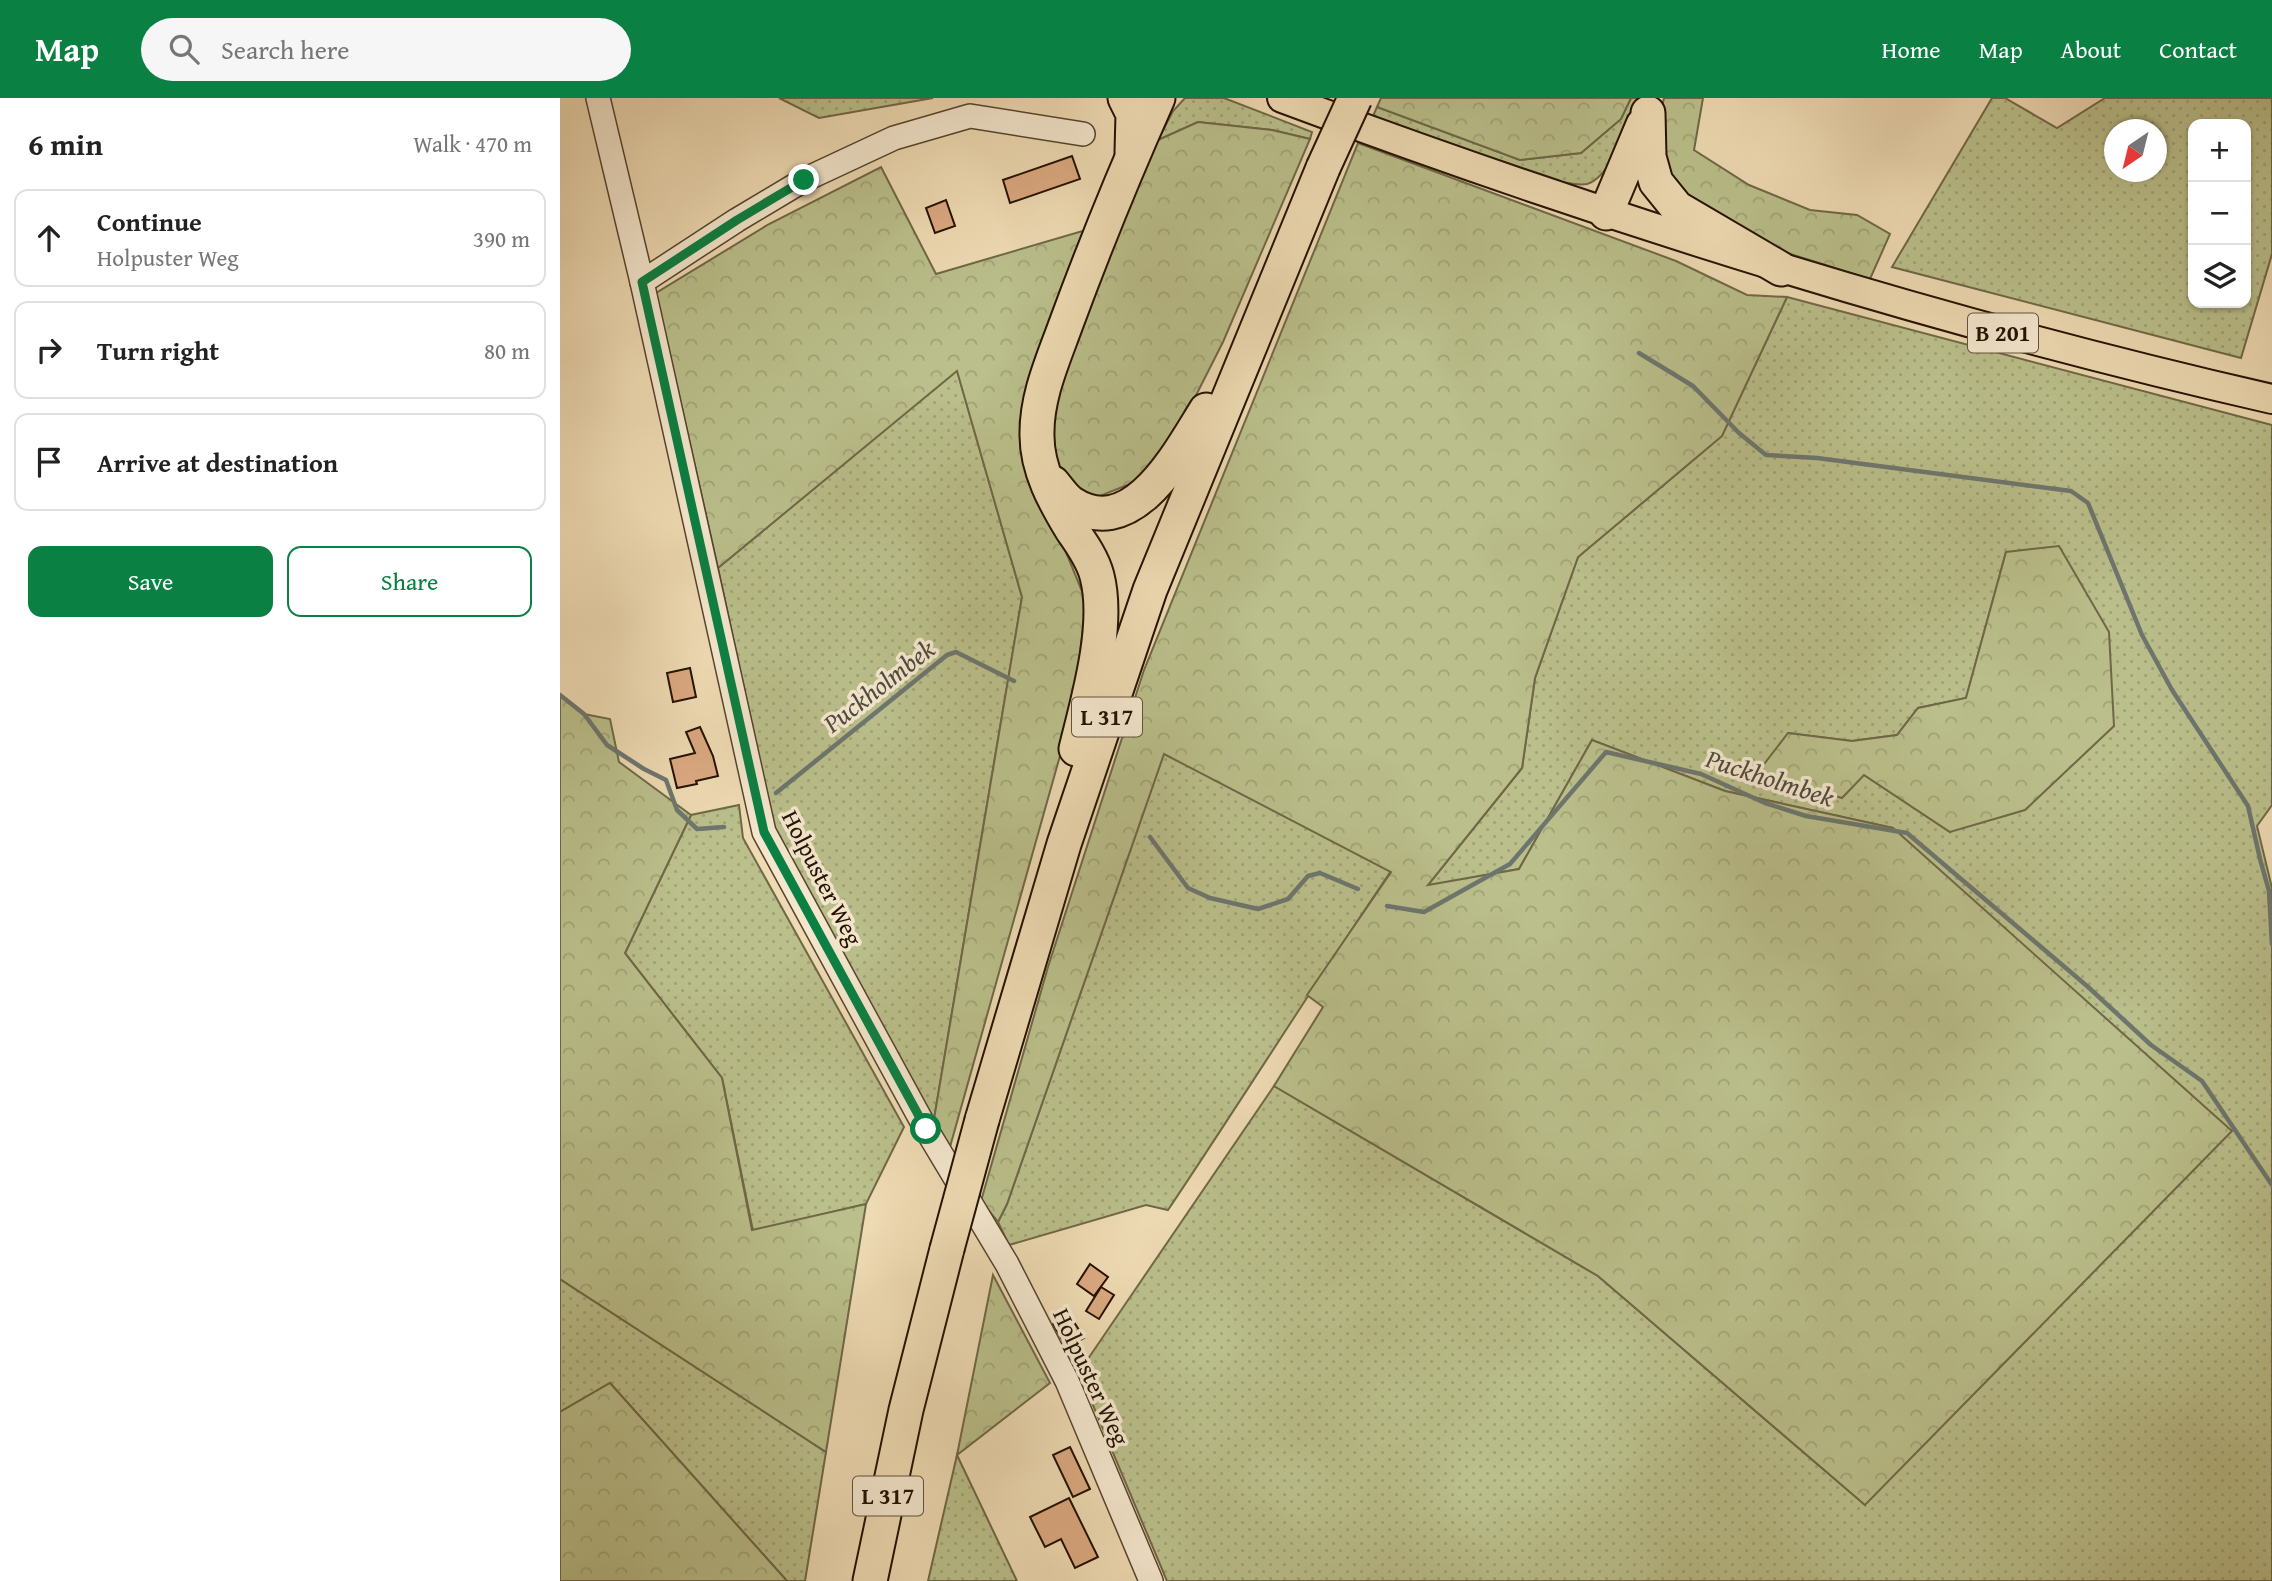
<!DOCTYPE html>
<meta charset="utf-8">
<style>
:root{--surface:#fff;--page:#f6f6f6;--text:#222;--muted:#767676;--line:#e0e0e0;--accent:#0b8043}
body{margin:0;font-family:"Gentium Book Plus",serif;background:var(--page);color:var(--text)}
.controls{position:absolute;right:21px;top:21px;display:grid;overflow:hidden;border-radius:14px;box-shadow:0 2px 5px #0004}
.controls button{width:63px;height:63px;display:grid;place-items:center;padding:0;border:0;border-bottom:2px solid var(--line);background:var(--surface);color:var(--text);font:35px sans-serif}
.compass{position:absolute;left:1544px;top:21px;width:63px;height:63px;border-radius:50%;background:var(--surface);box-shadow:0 2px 5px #0004;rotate:215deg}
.stop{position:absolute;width:21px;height:21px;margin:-16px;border:5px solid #0b8043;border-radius:50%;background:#fff}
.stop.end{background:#0b8043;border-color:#fff;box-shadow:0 2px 7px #0008}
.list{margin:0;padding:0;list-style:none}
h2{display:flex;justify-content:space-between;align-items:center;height:91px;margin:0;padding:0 28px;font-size:30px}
h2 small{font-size:23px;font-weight:400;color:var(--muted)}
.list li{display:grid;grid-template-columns:46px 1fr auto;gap:21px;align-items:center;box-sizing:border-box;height:98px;margin:0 14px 14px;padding:0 14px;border:2px solid var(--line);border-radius:14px}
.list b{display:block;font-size:26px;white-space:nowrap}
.list p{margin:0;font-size:23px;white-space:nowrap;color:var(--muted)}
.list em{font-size:23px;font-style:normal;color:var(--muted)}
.actions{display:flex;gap:14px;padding:21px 28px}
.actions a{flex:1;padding:16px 0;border:2px solid var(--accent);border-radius:14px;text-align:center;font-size:24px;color:var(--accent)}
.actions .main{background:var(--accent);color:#fff}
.icon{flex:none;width:38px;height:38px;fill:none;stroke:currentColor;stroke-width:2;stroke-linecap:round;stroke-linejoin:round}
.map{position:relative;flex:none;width:1712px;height:1483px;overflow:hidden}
header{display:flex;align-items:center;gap:42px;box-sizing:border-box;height:98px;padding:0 35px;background:var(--accent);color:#fff}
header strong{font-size:33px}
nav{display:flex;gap:38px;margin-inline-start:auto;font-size:24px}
.search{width:490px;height:63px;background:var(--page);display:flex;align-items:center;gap:18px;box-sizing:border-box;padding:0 24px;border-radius:38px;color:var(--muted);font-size:26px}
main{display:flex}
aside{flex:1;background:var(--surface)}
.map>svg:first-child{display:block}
.grass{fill:url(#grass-dots);stroke:#6f6846;stroke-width:2;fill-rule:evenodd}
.forest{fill:url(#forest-crowns);stroke:#6f6846;stroke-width:2}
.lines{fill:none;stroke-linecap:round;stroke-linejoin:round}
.stream{stroke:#6d766e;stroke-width:4.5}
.building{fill:#dba981;stroke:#241200;stroke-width:2}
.minor-casing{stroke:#56442d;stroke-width:26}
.major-casing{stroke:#241200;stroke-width:32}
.highway-casing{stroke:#241200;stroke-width:37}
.minor{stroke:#f4e7ce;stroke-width:23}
.major{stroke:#eedab3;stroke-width:28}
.highway{stroke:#eedab3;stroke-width:33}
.highway-bridge-casing{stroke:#241200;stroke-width:37;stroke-linecap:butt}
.highway-bridge{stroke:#eedab3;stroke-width:33}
.route{stroke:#0b8043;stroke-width:9}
.labels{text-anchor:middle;stroke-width:7;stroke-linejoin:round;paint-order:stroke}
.shield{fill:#f4e7ce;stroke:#62523e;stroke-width:2}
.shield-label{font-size:23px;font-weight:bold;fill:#241200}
.street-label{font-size:24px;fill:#241200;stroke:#f4e7ce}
.water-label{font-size:26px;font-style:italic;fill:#4f4c40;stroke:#f4e7ce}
</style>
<header>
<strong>Map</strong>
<div class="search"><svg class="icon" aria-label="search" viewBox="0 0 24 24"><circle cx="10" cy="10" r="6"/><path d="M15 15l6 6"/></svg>Search here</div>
<nav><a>Home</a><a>Map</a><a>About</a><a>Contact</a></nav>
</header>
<main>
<aside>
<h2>6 min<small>Walk · 470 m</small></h2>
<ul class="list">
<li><svg class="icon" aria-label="ahead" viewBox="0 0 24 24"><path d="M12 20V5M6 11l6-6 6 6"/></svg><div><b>Continue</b><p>Holpuster Weg</p></div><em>390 m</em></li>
<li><svg class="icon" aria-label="right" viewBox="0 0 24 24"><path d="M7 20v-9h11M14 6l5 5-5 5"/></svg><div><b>Turn right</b></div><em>80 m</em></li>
<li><svg class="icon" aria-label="arrive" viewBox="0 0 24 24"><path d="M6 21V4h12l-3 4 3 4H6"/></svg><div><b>Arrive at destination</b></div></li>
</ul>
<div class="actions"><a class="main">Save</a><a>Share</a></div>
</aside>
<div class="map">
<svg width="1712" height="1483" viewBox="0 0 1712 1483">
<defs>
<pattern id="grass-dots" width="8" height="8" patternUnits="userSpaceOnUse" patternTransform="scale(1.75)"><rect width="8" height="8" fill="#babf8b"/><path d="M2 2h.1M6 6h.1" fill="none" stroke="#a0a376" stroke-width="1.8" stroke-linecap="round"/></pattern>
<pattern id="forest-crowns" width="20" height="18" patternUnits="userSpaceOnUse" patternTransform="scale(1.75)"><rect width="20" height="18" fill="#babf8b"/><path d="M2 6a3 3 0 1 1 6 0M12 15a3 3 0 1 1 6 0" fill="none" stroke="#a0a376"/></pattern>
</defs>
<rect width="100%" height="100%" fill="#eedab3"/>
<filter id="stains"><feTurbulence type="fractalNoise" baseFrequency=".00286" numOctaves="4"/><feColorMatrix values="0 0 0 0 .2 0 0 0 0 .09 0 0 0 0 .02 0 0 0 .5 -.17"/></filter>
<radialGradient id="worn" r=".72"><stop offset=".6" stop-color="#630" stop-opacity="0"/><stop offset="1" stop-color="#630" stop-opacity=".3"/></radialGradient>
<g class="grass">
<polygon points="219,0 373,0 259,20"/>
<polygon points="625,0 664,0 752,34 750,41 712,32 638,24 598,42 613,13"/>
<path d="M1071,0h10c-10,22 -30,80 -54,86 -9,2 -23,-2 -33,-3l-181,-65 4,-9 143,53 61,-7 40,-34z"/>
<path d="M1432,0h13l52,30 48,-30h167v156l-31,104 -349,-91zM1633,26h53v179h-53zM1554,32h42v42h-42z"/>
<path d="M1227,199l485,128v380l-15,21 15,62v693h-1105l-88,-209 195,-286 324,190 267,229 28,-677 -168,-37 -133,-51 -73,129 -92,17 95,-118 13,-90 43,-121 144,-121zM1446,454l-56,280 -86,-57 -76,-42 64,8 45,-6 21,-27 48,-10z"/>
<polygon points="397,272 462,499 373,1027 214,729 158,470"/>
<path d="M604,655l227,118c-76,112 -148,227 -223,339l-22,-5 -137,40 -11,-23 9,-18z"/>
<polygon points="179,707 183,740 344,1029 306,1106 193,1133 162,980 65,855 131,717"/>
<polygon points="0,1181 266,1354 245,1483 227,1483 50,1285 0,1314"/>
<polygon points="397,1357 457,1483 368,1483"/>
</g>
<g class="forest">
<polygon points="821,0 1071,0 1061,21 1021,55 960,62 817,9"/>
<polygon points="1104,0 1143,0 1134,52 1189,87 1250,112 1297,117 1330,136 1310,181 1208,149 1128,101 1106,77 1094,44"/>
<polygon points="638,24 712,32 750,41 663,244 622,325 575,384 530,402 504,387 488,331 491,299 575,84 598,42"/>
<polygon points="798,45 1116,163 1187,197 1227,199 1162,338 1018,459 975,580 962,670 868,787 959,771 1032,642 1165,693 1333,730 1672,1033 1305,1407 1038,1178 714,988 763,909 747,897 831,774 604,656 447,1106 438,1124 421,1103 488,869 584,572"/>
<polygon points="321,69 376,176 526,132 472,286 501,442 526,503 514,608 388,1056 373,1027 462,499 397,273 158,470 96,195 209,126"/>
<polygon points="1499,448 1549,534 1554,628 1465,712 1390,734 1304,677 1282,700 1198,674 1228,635 1292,643 1337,637 1358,610 1406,600 1446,454"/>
<polygon points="0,597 24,616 50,621 59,664 131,717 65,855 162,980 192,1132 306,1106 266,1354 0,1181"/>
<polygon points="433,1177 490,1285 397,1357"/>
<polygon points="50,1285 227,1483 0,1483 0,1314"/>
</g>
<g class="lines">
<g class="stream">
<polyline points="1079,255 1133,288 1179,335 1206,357 1257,360 1511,393 1528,405 1582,537 1612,592 1688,708 1700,761 1709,793 1712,846"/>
<polyline points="0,597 24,616 47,647 84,671 106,682 117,712 137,731 164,729"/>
<polyline points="216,695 387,557 396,554 454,583"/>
<polyline points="590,739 628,790 650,800 698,811 728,801 748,778 760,775 798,791"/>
<polyline points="827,808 864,814 950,766 1046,654 1141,676 1205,705 1246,718 1347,735 1527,888 1591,947 1642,983 1712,1087"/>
</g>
</g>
<g class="building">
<polygon points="512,58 520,81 450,105 443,82"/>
<polygon points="386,102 395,128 375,135 366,110"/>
<polygon points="130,570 136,599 113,604 107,575"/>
<polygon points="140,629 153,658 158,678 136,683 137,686 117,690 110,661 135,655 126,634"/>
<polygon points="530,1166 548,1179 534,1198 517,1186"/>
<polygon points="541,1189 554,1197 539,1221 526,1213"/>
<polygon points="509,1216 524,1240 507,1250 493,1226"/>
<polygon points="510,1349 530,1391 513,1399 493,1357"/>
<polygon points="509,1400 538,1459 515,1470 501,1441 485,1449 470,1419"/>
</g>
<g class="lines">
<defs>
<g id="minor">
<polyline points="38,0 82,184 204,734 366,1031 447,1166 507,1283 591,1483"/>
<polyline points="82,184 177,122 244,82 334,40 410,18 523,36"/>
</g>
<path id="major" d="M722,0c324,121 653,224 990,301"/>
<g id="highway">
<polyline points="565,0 573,16 572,54"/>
<polyline points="1088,15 1089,59 1096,84 1117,110 1221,171"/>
<polyline points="1046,115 1083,27"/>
<path d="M493,385c5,6 11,15 18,20 62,41 109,-52 135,-93"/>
<path d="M516,651c12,-49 34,-123 21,-173 -4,-16 -15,-32 -25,-46 -17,-28 -35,-60 -35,-94 -1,-39 16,-76 29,-112 28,-76 59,-152 92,-226"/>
<polyline points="422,1022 504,746 590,492 763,70"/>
<polyline points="310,1483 346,1312 387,1151"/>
</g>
</defs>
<use href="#minor" class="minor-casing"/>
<use href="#major" class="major-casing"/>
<use href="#highway" class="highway-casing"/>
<use href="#minor" class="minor"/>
<use href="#major" class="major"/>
<use href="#highway" class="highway"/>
<defs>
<g id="highway-bridge">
<polyline points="763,70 795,0"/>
<polyline points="387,1151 422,1022"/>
</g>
</defs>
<use href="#highway-bridge" class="highway-bridge-casing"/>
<use href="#highway-bridge" class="highway-bridge"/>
</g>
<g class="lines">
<polyline class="route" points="244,82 177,122 82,184 204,734 366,1031"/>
</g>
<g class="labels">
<g class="shield">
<rect x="1408" y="215.5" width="70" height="39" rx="5"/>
<rect x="512" y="599.5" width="70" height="39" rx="5"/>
<rect x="293" y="1378.5" width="70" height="39" rx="5"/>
</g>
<g class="shield-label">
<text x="1443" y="243">B 201</text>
<text x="547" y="627">L 317</text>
<text x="328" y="1406">L 317</text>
</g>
<g class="street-label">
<text transform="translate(262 780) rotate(63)" y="8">Holpuster Weg</text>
<text transform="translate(531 1279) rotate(65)" y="8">Holpuster Weg</text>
</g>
<g class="water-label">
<text transform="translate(319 588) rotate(-38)" y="9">Puckholmbek</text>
<text transform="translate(1210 680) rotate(18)" y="9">Puckholmbek</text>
</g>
</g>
<rect width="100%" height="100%" filter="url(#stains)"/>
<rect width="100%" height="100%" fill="url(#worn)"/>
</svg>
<div class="controls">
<button>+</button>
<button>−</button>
<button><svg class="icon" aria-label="layers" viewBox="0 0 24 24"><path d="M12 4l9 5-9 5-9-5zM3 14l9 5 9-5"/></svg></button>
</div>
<svg class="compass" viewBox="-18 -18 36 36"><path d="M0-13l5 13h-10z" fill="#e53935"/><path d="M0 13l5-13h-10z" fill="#767676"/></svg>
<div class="stop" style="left:366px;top:1031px"></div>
<div class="stop end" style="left:244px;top:82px"></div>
</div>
</main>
